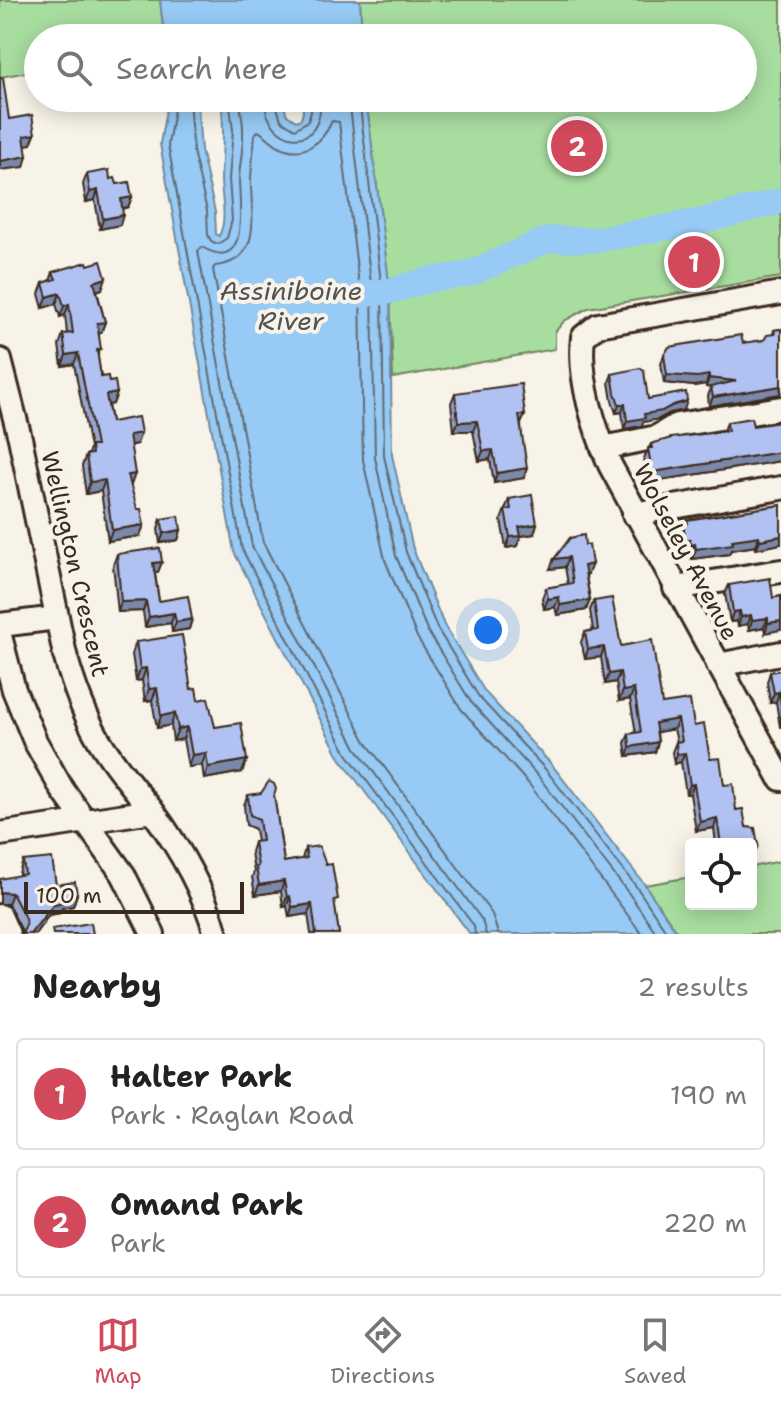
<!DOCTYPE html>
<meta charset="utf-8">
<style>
:root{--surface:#fff;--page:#f2f2f2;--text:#222;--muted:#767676;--line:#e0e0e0;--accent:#d1495b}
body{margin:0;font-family:"Shantell Sans",sans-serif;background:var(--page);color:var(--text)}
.controls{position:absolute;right:24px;bottom:24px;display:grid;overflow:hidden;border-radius:8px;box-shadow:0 4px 20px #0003}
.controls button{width:72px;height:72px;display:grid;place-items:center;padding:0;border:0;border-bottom:2px solid var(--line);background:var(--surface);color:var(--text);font:40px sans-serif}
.scale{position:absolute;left:24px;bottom:20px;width:220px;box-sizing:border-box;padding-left:8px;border:4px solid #3b2a1e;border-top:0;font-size:22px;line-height:28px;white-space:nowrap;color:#3b2a1e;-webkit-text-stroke:6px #f7f3e8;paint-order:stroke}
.you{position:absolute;left:488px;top:630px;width:28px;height:28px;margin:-20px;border:6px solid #fff;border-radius:50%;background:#1a73e8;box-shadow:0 0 0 12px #1a73e833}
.badge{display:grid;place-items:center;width:52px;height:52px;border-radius:50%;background:var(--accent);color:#fff;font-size:26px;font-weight:700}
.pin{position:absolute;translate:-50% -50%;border:4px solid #fff;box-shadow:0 2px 8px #0006}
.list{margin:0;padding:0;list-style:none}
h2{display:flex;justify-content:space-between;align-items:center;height:104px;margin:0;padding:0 32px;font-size:34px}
h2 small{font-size:26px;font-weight:400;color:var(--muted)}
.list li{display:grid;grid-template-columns:52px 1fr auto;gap:24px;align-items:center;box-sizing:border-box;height:112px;margin:0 16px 16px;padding:0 16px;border:2px solid var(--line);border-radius:8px}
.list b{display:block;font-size:30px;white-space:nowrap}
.list p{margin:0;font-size:26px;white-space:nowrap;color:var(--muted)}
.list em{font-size:26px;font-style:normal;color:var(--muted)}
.icon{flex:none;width:44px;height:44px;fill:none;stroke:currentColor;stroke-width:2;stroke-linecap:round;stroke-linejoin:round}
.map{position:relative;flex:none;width:781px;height:934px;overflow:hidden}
.search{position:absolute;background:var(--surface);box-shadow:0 4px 20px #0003;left:24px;right:24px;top:24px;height:88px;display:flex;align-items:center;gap:20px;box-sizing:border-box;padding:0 28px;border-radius:44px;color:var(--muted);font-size:30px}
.sheet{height:360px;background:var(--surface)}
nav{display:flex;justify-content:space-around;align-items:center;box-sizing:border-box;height:112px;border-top:2px solid var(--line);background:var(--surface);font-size:22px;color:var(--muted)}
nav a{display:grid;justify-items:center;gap:4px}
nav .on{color:var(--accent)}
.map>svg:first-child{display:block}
.green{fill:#a8dda0;stroke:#72845f;stroke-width:2}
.water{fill:#97caf4;stroke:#728a9e;stroke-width:2}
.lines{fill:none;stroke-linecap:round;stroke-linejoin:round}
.shore{stroke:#606a74;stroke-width:2}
.river{stroke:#97caf4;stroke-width:26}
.minor-casing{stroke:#3b2a1e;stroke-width:28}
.minor{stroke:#f7f3e8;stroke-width:22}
.wall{fill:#98a7d0;stroke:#3b2a1e;stroke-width:2}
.shaded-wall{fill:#7c88a9;stroke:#3b2a1e;stroke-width:2}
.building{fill:#b1c2f2;stroke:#3b2a1e;stroke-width:2}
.labels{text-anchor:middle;stroke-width:8;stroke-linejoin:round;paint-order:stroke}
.street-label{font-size:24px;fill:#3b2a1e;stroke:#f7f3e8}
.water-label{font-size:26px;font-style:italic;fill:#525254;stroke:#f7f3e8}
</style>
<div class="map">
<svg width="781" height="934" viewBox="0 0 781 934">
<rect width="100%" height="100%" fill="#f7f3e8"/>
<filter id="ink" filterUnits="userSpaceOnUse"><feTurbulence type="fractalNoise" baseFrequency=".0125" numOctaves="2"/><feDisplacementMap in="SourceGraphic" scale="16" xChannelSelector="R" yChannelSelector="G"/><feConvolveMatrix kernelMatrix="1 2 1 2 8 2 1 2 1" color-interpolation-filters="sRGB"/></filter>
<g filter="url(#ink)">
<g class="green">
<polygon points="0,0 160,0 163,26 161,38 38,38 38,70 0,77"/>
<polygon points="360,0 781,0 781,195 758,203 682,213 602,231 606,247 696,230 781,209 781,277 588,308 564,321 555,332 555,349 393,378 390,291 366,98 743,98 743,38 362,38"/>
<polygon points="781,861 781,934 678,934 645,885 691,877 691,904 751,904 751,867"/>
</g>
<g class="water">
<polygon points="160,0 360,0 362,38 161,38 163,26"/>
<path d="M168,98h29l4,52 14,62 1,22 3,2c9,-17 2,-38 2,-57 1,-28 4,-49 0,-78l2,-3h58l6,17 9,6 5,-2 2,-7 -1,-14h64l24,193 2,164 21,94 31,76 41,67 67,73 93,120 33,49h-208l-130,-176 -106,-206 -74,-408z"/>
</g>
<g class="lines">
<g class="shore">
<polyline points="176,98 168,145 242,549 347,754 474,926 475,934"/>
<polyline points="189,98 193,151 207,211 208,235 211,241 218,244 227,238 232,220 229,179 233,130 229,98"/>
<path d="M239,98c1,10 4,20 4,31 1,16 -3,33 -4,49 0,24 12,98 -37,69l-4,4 54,295 104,202 126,172 4,14"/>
<path d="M264,98c2,49 61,57 56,0"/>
<polyline points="274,98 281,120 295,129 308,121 311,112 310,98"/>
<polyline points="349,98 372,292 375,458 396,556 428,632 471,702 538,776 630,895 657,934"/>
<polyline points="359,98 382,291 384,456 406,552 437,628 479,697 546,770 638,889 668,934"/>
<path d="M498,934l-6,-20 -126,-172 -103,-200 -50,-273 2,-3c50,-5 35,-54 36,-88 1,-15 3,-30 4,-44l3,-3c7,3 13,11 21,15 24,13 44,-4 53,-25l7,1 21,171 3,167 22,100 32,77 44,72 68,75 113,150"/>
</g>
<polyline class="river" points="355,295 390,291 428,280 469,274 549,239 596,240 702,221 781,201"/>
<defs>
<g id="minor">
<path d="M781,293l-183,32 -15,12c-5,41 11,90 27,128l171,314"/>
<path d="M0,360l20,78 45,217c8,29 19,59 34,85 15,25 34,47 52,69 28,38 52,79 65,125"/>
<polyline points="603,448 657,437 677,425 781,408"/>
<polyline points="634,514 781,488"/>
<polyline points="675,588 781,571"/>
<polyline points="0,625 57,618"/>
<polyline points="0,636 14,690 35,741 62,789 123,874 153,934"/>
<polyline points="718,665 781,653"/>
<polyline points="0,834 152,811"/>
<polyline points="0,916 8,934"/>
</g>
</defs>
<use href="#minor" class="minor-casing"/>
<use href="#minor" class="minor"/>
</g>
<g class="wall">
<polygon points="87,174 110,179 132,197 128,207 122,209 120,225 100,229 95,200 86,202 83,184"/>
<polygon points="88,265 102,289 97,291 105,322 101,333 99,333 98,358 101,377 109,382 117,393 113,404 108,405 111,422 137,444 131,445 130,485 140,536 108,541 101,491 86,494 82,466 86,455 88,454 90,448 74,364 62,366 59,345 63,334 67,334 65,315 60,317 56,304 43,308 39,294 43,283 50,281 53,272"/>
<polygon points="781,329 781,391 780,394 709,406 708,396 711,388 706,387 706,384 694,386 664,383 661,364 664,355 764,340 773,334 774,330"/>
<polygon points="612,374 648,399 684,410 670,413 659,419 643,422 642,426 624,429 622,412 616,413 612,401 609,382"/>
<polygon points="455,393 521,424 524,478 494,483 490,459 479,461 473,431 454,431 451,403"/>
<polygon points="727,422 753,426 781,422 781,461 648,482 644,458 651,444 724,431"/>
<polygon points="509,499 534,534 521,536 517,546 506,548 501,520"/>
<polygon points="781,505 781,544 756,549 756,546 731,550 729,554 692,559 691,554 687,554 686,550 682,551 679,533 683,524 686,523 687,520"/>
<polygon points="161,519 181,530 178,540 160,543 158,529"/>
<polygon points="570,538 588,574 586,575 590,600 586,610 557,615 555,607 544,609 542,598 546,588 568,584 565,567 550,569"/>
<polygon points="117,554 162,562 158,572 155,573 159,601 192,619 189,629 172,632 171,623 145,627 143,611 118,612 113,565"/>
<polygon points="729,585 773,598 781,596 765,633 764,627 749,630 748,624 738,626 737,621 730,622 725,594"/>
<polygon points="594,601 621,646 662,704 694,726 710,759 724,785 736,810 758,845 754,854 751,855 751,844 716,844 714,828 696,831 690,794 686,794 681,762 674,764 672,752 676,742 677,742 674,729 657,732 658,742 655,752 627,756 625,743 629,734 636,733 630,699 619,701 616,682 605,684 601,657 585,659 581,642 585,632 593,630 590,610"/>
<polygon points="136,642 191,689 215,727 247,760 242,772 204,779 202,765 188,767 183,739 173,741 171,725 157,728 152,700 145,701 142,680 136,681 132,654"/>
<polygon points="781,670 781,727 780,727 776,702 770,703 767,682 770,672"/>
<polygon points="248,795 274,795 284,862 302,859 305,848 335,908 339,934 311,934 308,914 289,917 287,906 283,907 281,891 255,895 252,877 254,872 251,852 254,842 257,842 255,829 246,825 244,805"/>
<polygon points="23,861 56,885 77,894 73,906 62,908 60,913 49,915 35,934 21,934 21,929 8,904 0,904 19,875 19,873"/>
</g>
<g class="shaded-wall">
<polygon points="35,134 31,144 20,146 24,136"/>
<polygon points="27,156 24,167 0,170 0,161"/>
<polygon points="98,190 95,200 86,202 90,192"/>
<polygon points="132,197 128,207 117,209 121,199"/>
<polygon points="123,215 120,225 100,229 103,219"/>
<polygon points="106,278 102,289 90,293 94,282"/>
<polygon points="60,293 56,304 43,308 47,297"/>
<polygon points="69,304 65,315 60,317 64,306"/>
<polygon points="105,322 101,333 93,334 97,323"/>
<polygon points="78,353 74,364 62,366 66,355"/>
<polygon points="667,375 709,375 706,384 694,386 664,383"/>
<polygon points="709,378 736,381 733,390 706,387"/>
<polygon points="781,386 780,394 709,406 713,397"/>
<polygon points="117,393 113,404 102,406 106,395"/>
<polygon points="687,401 684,410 670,413 659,419 643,422 642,426 624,429 627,421 644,414"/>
<polygon points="619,404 625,404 622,412 616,413"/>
<polygon points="519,415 525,415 521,424 516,425"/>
<polygon points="477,421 473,431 454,431 458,422"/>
<polygon points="141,433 137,444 125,446 129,435"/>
<polygon points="493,450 490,459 479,461 483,451"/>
<polygon points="781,452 781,461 648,482 652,472"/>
<polygon points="527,468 524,478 494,483 497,473"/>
<polygon points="135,474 131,485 124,486 128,475"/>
<polygon points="105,480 101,491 86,494 90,482"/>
<polygon points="537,524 534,534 521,536 517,546 506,548 510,537 519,527"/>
<polygon points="144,525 140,536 108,541 112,530"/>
<polygon points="181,530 178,540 160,543 164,533"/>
<polygon points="759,536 756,546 731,550 729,554 692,559 696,549 732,540"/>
<polygon points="781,536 781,544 756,549 760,540"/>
<polygon points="690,540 686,550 682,551 686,541"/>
<polygon points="695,544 691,554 687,554 691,545"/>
<polygon points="569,557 565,567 550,569 554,559"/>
<polygon points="162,562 158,572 149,574 153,563"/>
<polygon points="592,564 588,574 580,576 584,566"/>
<polygon points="559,597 555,607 544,609 548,599"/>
<polygon points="590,600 586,610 557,615 560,605"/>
<polygon points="146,601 143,611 118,612 121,602"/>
<polygon points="740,611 737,621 730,622 733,612"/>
<polygon points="174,613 171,623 145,627 149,617"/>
<polygon points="751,615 748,624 738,626 741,617"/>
<polygon points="768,618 764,627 749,630 752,620"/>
<polygon points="192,619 189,629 172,632 176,622"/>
<polygon points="781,621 781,630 765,633 768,623"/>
<polygon points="604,647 601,657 585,659 588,649"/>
<polygon points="146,668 142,680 136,681 140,669"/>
<polygon points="620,672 616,682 605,684 609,674"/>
<polygon points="157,688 152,700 145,701 149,689"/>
<polygon points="634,689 630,699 619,701 623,691"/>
<polygon points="779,692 776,702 770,703 774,693"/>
<polygon points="175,713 171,725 157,728 161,716"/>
<polygon points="678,719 674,729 652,733 655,723"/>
<polygon points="187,727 183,739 173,741 178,729"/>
<polygon points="658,742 655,752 627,756 630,747"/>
<polygon points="206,753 202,765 188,767 192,755"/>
<polygon points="685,753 681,762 674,764 677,754"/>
<polygon points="247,760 242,772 204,779 208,767"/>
<polygon points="694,784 690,794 686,794 690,785"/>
<polygon points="717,818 714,828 696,831 700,822"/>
<polygon points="758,845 754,854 751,855 751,846"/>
<polygon points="284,881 281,891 255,895 259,885"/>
<polygon points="0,892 12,893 8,904 0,904"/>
<polygon points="77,894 73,906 62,908 60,913 49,915 35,934 30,934 54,904 63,897"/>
<polygon points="290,896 287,906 283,907 287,897"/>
<polygon points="312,904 308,914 289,917 292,907"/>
</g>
<g class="building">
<polygon points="0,78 3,78 9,119 32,115 35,134 24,136 27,156 0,161"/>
<polygon points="109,170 110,179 115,178 117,184 129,182 132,197 121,199 123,215 103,219 98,190 90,192 87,174"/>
<polygon points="101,261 106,278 94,282 105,322 97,323 101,349 97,350 101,377 108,376 109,382 115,381 117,393 106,395 111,422 138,417 141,433 129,435 135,474 128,475 137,509 141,509 144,525 112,530 105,480 90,482 86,455 92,454 91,446 96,446 78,353 66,355 63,334 73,333 69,304 64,306 60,293 47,297 43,283 56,279 53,272 87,262 88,265"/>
<polygon points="781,329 781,386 713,397 711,387 736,381 709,378 709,375 698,377 667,375 664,355 669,347 741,335 743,343 764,340 767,335 775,334 774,330"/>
<polygon points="640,368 644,371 648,399 686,392 687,401 673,405 662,411 644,414 645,418 627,421 625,404 619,404 615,393 612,374"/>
<polygon points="521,384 525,415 519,415 527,468 497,473 493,450 483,451 477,421 458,422 455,393"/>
<polygon points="751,418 753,426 781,422 781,452 652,472 648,448 652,448 651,444 671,438 728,431 727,422"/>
<polygon points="532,495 537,524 519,527 521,536 510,537 505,510 511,509 509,499"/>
<polygon points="781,505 781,536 760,540 759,536 732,540 733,544 696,549 695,544 691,545 690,540 686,541 683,524 688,523 687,520"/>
<polygon points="179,516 181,530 164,533 161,519"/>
<polygon points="584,535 585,545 589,545 592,564 584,566 590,600 560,605 559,597 548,599 546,588 573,583 569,557 554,559 570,538"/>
<polygon points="160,548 162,562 153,563 159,601 188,596 192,619 176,622 174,613 149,617 146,601 121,602 117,554"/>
<polygon points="770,578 773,598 781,596 781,621 768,623 768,618 752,620 751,615 741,617 740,611 733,612 729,585"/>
<polygon points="612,598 621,646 652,640 662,704 690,700 694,726 704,724 710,759 720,758 724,785 733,784 736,810 743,809 746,827 755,828 758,845 751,846 751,844 721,844 717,818 700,822 694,784 690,785 685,753 677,754 676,742 682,741 678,719 655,723 658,742 630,747 629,734 641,732 634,689 623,691 620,672 609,674 604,647 588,649 585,632 598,630 594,601"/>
<polygon points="182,635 191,689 196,688 198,700 208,698 215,727 241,723 247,760 208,767 206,753 192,755 187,727 178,729 175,713 161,716 157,688 149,689 146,668 140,669 136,642"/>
<polygon points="781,670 781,705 779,692 774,693 770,672"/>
<polygon points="269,781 274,784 276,789 274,795 284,862 307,858 305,848 319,846 326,865 332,864 338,899 334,900 339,934 316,934 312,904 292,907 290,896 287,897 284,881 259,885 256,867 258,866 254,842 262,841 259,819 250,815 248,795 261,793"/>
<polygon points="52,858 56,885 75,882 77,894 63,897 64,902 54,904 30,934 22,934 26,925 25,918 12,893 0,892 0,879 25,874 23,861"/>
<polygon points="91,923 93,934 53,934 52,929"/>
</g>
</g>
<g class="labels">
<g class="street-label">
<text transform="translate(686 552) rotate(62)" y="8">Wolseley Avenue</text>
<text transform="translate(75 564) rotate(77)" y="8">Wellington Crescent</text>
</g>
<g class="water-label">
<text x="291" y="300">Assiniboine<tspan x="291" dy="30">River</tspan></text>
</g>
</g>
</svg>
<div class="controls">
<button><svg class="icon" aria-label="locate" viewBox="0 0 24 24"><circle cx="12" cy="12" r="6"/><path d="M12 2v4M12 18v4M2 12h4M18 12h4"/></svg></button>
</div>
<div class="scale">100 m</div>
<div class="you"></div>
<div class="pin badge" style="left:694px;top:262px">1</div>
<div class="pin badge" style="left:577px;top:146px">2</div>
<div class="search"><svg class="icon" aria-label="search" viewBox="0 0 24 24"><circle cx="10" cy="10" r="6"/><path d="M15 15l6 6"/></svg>Search here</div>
</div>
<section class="sheet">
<h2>Nearby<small>2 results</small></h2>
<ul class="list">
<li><span class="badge">1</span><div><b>Halter Park</b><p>Park · Raglan Road</p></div><em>190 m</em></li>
<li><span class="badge">2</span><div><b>Omand Park</b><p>Park</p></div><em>220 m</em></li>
</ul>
</section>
<nav>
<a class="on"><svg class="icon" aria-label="map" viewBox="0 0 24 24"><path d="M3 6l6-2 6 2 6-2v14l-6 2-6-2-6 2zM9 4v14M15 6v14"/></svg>Map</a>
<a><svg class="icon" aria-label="directions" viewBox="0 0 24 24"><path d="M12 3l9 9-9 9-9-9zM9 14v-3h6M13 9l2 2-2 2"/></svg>Directions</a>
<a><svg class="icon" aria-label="saved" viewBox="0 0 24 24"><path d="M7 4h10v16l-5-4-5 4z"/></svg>Saved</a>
</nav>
